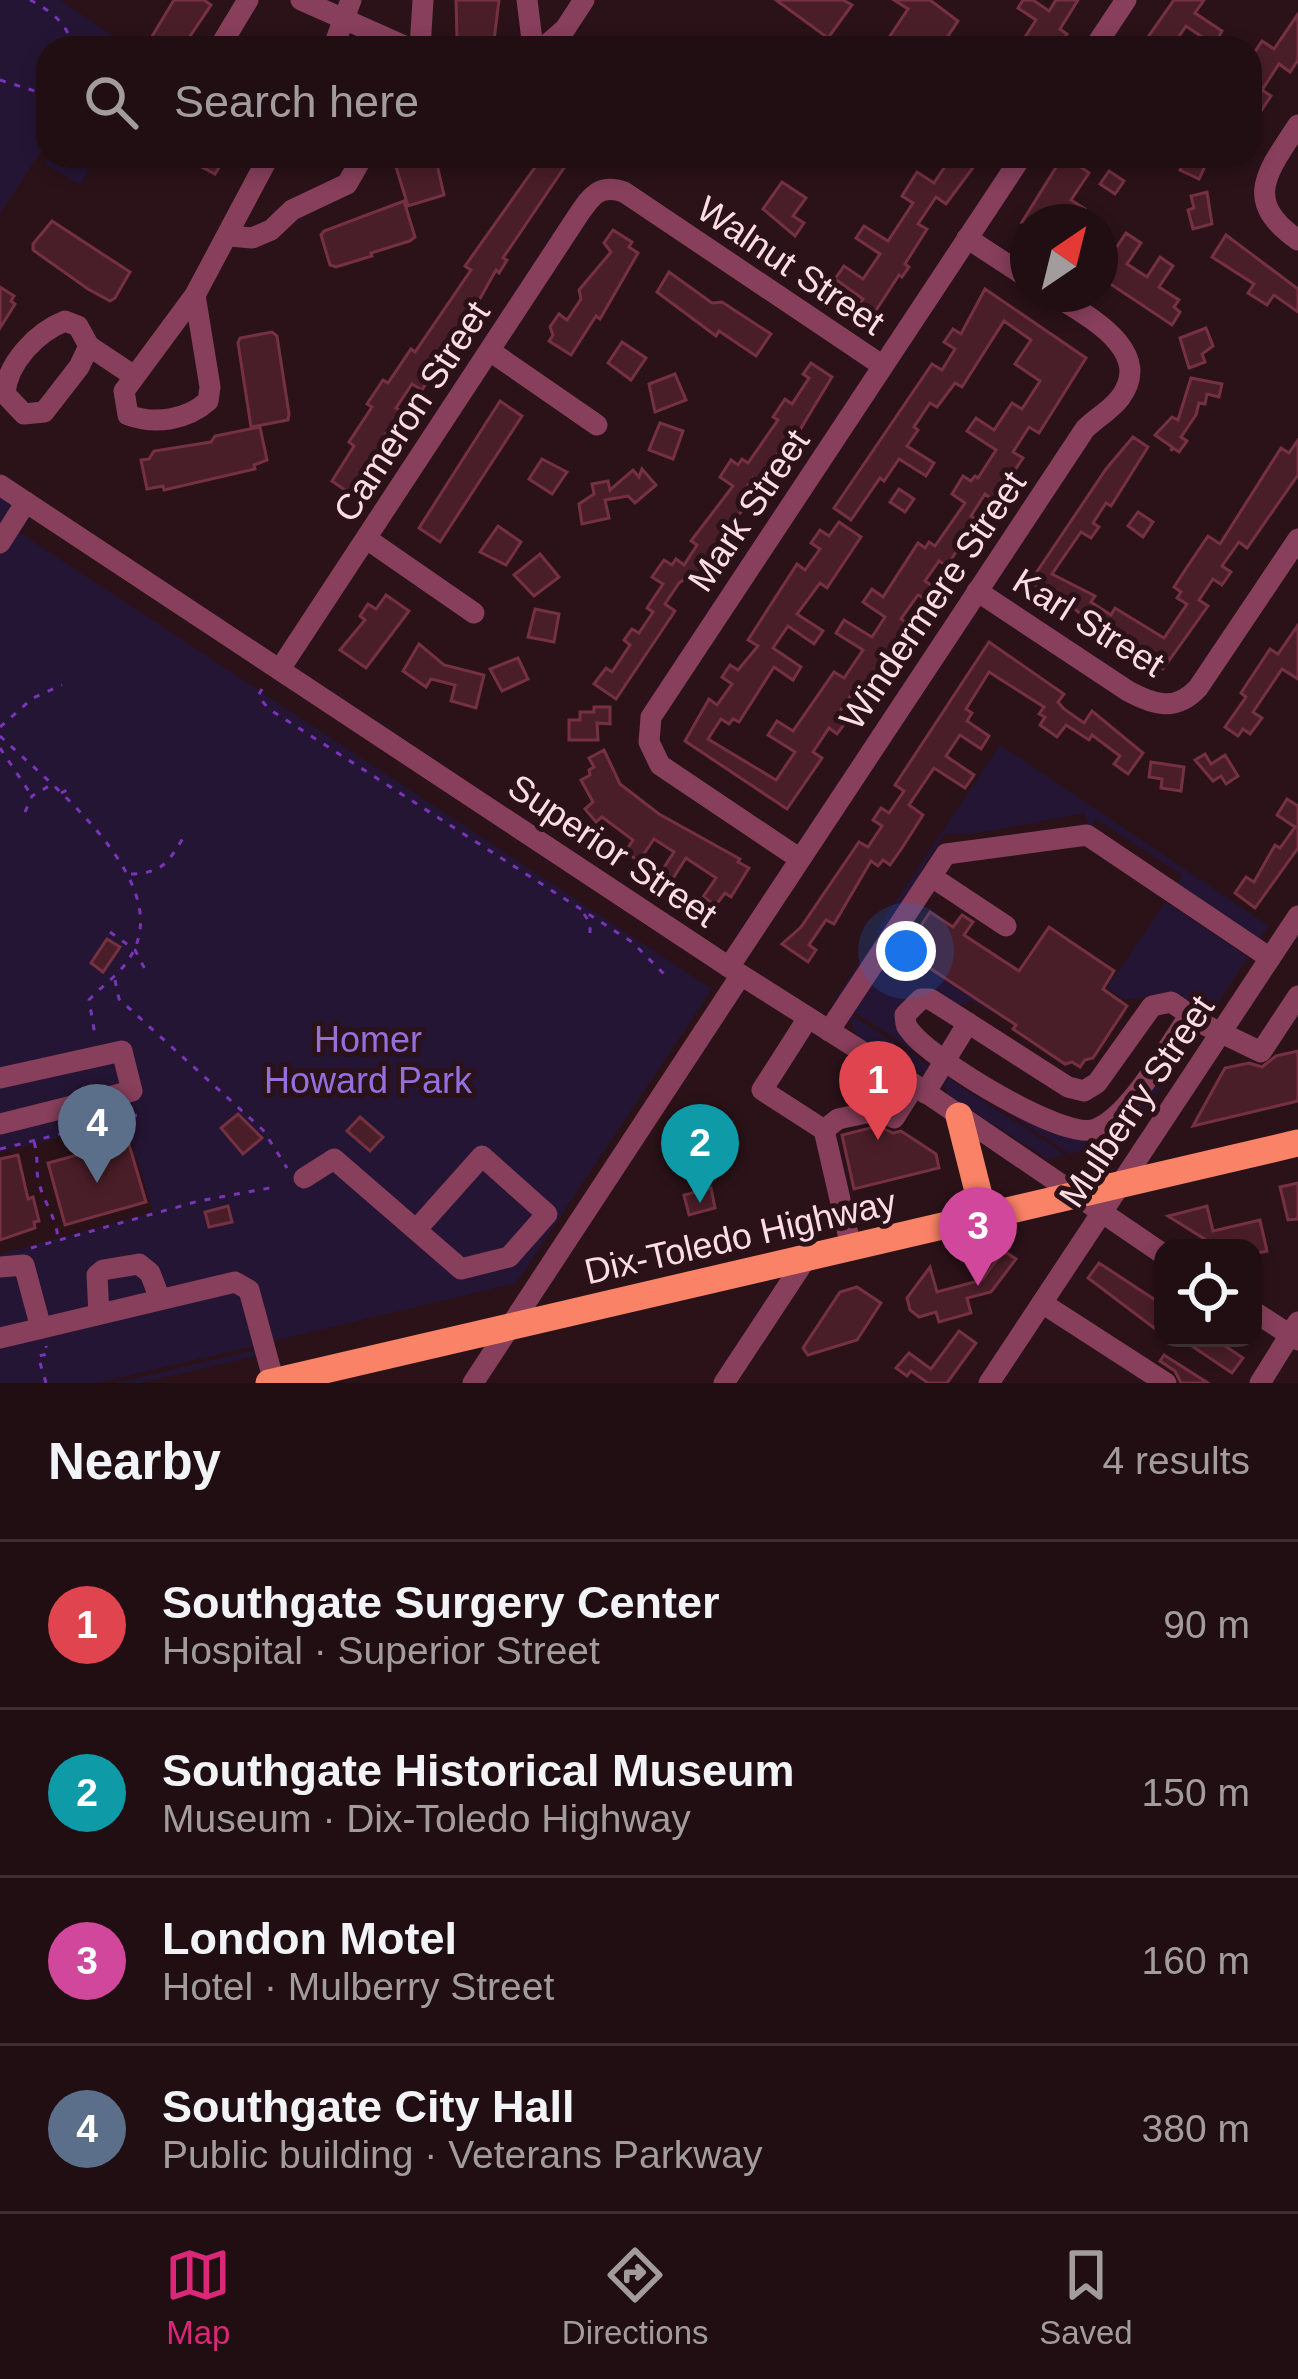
<!DOCTYPE html>
<meta charset="utf-8">
<style>
:root{--surface:#200e12;--page:#28171b;--text:#f1f3f6;--muted:#a29c9f;--line:#3d2e32;--accent:#db2777}
body{margin:0;font-family:Helvetica,sans-serif;background:var(--page);color:var(--text)}
.controls{position:absolute;right:36px;bottom:36px;display:grid;overflow:hidden;border-radius:24px;box-shadow:0 6px 18px #0003}
.controls button{width:108px;height:108px;display:grid;place-items:center;padding:0;border:0;border-bottom:3px solid var(--line);background:var(--surface);color:var(--text);font:60px sans-serif}
.compass{position:absolute;left:1010px;top:204px;width:108px;height:108px;border-radius:50%;background:var(--surface);box-shadow:0 6px 18px #0003;rotate:35deg}
.you{position:absolute;left:906px;top:951px;width:42px;height:42px;margin:-30px;border:9px solid #fff;border-radius:50%;background:#1a73e8;box-shadow:0 0 0 18px #1a73e833}
.badge{display:grid;place-items:center;width:78px;height:78px;border-radius:50%;background:var(--accent);color:#fff;font-size:39px;font-weight:700}
.pin{position:absolute;translate:-50% -99px;filter:drop-shadow(0 3px 6px #0008)}
.pin::after{content:'';position:absolute;top:63px;width:42px;height:36px;background:inherit;clip-path:polygon(0 0,100% 0,50% 100%)}
.list{margin:0;padding:0;list-style:none}
h2{display:flex;justify-content:space-between;align-items:center;height:156px;margin:0;padding:0 48px;font-size:51px}
h2 small{font-size:39px;font-weight:400;color:var(--muted)}
.list li{display:grid;grid-template-columns:78px 1fr auto;gap:36px;align-items:center;box-sizing:border-box;height:168px;padding:0 48px;border-top:3px solid var(--line)}
.list b{display:block;font-size:45px;white-space:nowrap}
.list p{margin:0;font-size:39px;white-space:nowrap;color:var(--muted)}
.list em{font-size:39px;font-style:normal;color:var(--muted)}
.icon{flex:none;width:66px;height:66px;fill:none;stroke:currentColor;stroke-width:2;stroke-linecap:round;stroke-linejoin:round}
.map{position:relative;flex:none;width:1298px;height:1383px;overflow:hidden}
.search{position:absolute;background:var(--surface);box-shadow:0 6px 18px #0003;left:36px;right:36px;top:36px;height:132px;display:flex;align-items:center;gap:30px;box-sizing:border-box;padding:0 42px;border-radius:36px;color:var(--muted);font-size:45px}
.sheet{height:828px;background:var(--surface)}
nav{display:flex;justify-content:space-around;align-items:center;box-sizing:border-box;height:168px;border-top:3px solid var(--line);background:var(--surface);font-size:33px;color:var(--muted)}
nav a{display:grid;justify-items:center;gap:6px}
nav .on{color:var(--accent)}
.map>svg:first-child{display:block}
.green{fill:#251534}
.building{fill:#4a1e28;stroke:#753141;stroke-width:3}
.lines{fill:none;stroke-linecap:round;stroke-linejoin:round}
.path{stroke:#7835b8;stroke-width:3;stroke-dasharray:6 9;stroke-linecap:butt}
.minor{stroke:#873f5b;stroke-width:21}
.major{stroke:#fa8367;stroke-width:27}
.labels{text-anchor:middle;stroke-width:10;stroke-linejoin:round;paint-order:stroke}
.street-label{font-size:36px;fill:#fedce7;stroke:#2a1218}
.park-label{font-size:36px;fill:#9470df;stroke:#2a1218}
</style>
<div class="map">
<svg width="1298" height="1383" viewBox="0 0 1298 1383">
<rect width="100%" height="100%" fill="#2a1218"/>
<g class="green">
<polygon points="0,0 60,0 116,38 110,48 48,48 48,141 0,213"/>
<polygon points="50,156 97,156 80,185 45,164"/>
<polygon points="0,487 34,510 20,533 712,989 516,1283 98,1383 0,1383 0,1254 153,1212 126,1122 0,1152"/>
<polygon points="1000,745 1269,926 1257,942 1175,888 1182,875 1096,819 1089,829 1085,813 973,834 945,834 921,871 918,885 839,1001 835,999 879,934 876,931"/>
<polygon points="1166,902 1248,957 1207,1019 1165,994 1124,1000 1107,988"/>
<polygon points="895,950 900,950 1005,1019 971,1001 956,1007 904,1003 933,1064 852,1010"/>
<path d="M850,1014l82,53 -8,6 -10,-1c-21,-13 -67,-31 -64,-58z"/>
<polygon points="1190,1027 1199,1031 1126,1141 1100,1148 1098,1134"/>
<polygon points="948,1073 1090,1135 1093,1149 1070,1154"/>
<polygon points="945,1076 1066,1155 1047,1159 948,1095 943,1084"/>
<polygon points="255,1350 256,1356 141,1383 115,1383"/>
</g>
<g class="building">
<polygon points="174,0 204,0 211,5 182,48 145,48"/>
<polygon points="456,0 499,0 494,41 457,40"/>
<polygon points="776,0 843,0 852,5 828,38"/>
<polygon points="894,0 930,0 958,21 940,48 882,48 908,9"/>
<polygon points="1023,0 1033,0 1049,11 1056,0 1078,0 1060,29 1067,34 1057,48 1041,48 1025,37 1036,20 1018,8"/>
<polygon points="1174,0 1204,0 1195,13 1222,31 1214,45 1186,26 1171,48 1148,37"/>
<polygon points="1298,14 1298,60 1290,72 1279,64 1262,90 1271,96 1257,117 1250,112 1250,82 1258,71 1250,66 1250,59 1262,41 1274,49"/>
<polygon points="181,156 226,156 215,174"/>
<polygon points="397,156 435,156 444,195 408,206 396,167"/>
<polygon points="543,156 572,156 503,258 507,260 499,273 496,270 472,313 426,374 430,377 422,390 412,384 396,408 406,414 397,427 393,424 379,443 384,447 352,495 332,481 354,446 349,442 372,407 367,404 383,380 388,383 411,349 415,352 471,270 465,266"/>
<polygon points="952,156 970,156 978,161 946,204 936,197 918,224 927,229 905,264 909,267 902,277 899,275 873,315 859,306 863,299 835,279 844,266 863,279 880,254 856,238 864,226 888,241 913,203 902,196 917,172 934,183"/>
<polygon points="1069,156 1085,161 1082,168 1089,173 1071,200 1085,209 1076,222 1022,222 1060,161 1064,163"/>
<polygon points="1187,156 1210,156 1199,179 1180,170"/>
<polygon points="1109,171 1124,181 1115,194 1100,184"/>
<polygon points="782,182 806,198 793,216 804,223 795,236 763,209"/>
<polygon points="1207,192 1212,224 1193,229 1188,210 1194,208 1191,196"/>
<polygon points="404,201 415,237 410,241 371,253 372,256 336,267 330,265 321,235 324,231"/>
<polygon points="52,221 130,272 115,298 110,301 88,289 33,250 33,244"/>
<polygon points="613,230 632,242 629,247 638,253 600,319 596,316 571,355 549,341 553,335 550,327 559,314 567,320 581,299 579,290 611,252 604,243"/>
<polygon points="1126,233 1141,243 1127,264 1147,277 1160,257 1173,266 1159,287 1179,300 1174,307 1180,312 1172,325 1100,277 1100,261 1107,250 1112,254"/>
<polygon points="1226,235 1298,289 1298,312 1274,295 1267,305 1248,293 1254,284 1212,257"/>
<polygon points="669,272 712,303 722,302 771,334 756,356 719,331 716,336 657,292"/>
<polygon points="0,287 14,296 11,301 15,304 0,328"/>
<polygon points="985,289 1086,358 1039,433 1029,427 1013,452 1023,458 1007,482 993,500 985,494 971,516 980,522 973,532 970,530 947,566 939,561 925,581 935,588 927,600 918,595 901,619 911,626 861,702 851,695 837,716 846,722 837,734 829,728 813,752 822,758 787,809 685,741 709,699 717,705 732,684 722,677 730,665 738,670 758,646 748,640 797,564 805,570 820,549 811,543 820,530 829,536 839,522 861,537 827,588 820,583 797,614 823,631 814,644 788,626 773,648 801,667 793,680 774,667 739,722 733,719 729,724 721,719 708,739 776,780 795,752 768,735 777,721 793,731 834,672 844,678 863,650 836,633 844,620 872,637 885,617 863,602 872,589 883,597 918,543 925,548 929,542 935,546 965,503 952,494 963,476 971,481 975,476 978,478 996,450 967,431 976,418 994,430 1012,403 1022,409 1040,381 1015,364 1031,340 1004,321 962,387 955,383 937,407 930,403 914,427 918,430 907,446 934,463 926,476 899,459 884,481 880,478 851,520 834,508 932,364 942,370 955,349 944,342 953,329 961,334"/>
<polygon points="1206,328 1213,346 1202,354 1205,362 1189,368 1180,338"/>
<polygon points="272,332 277,336 289,414 288,420 251,427 238,343 240,338"/>
<polygon points="622,342 646,358 631,380 608,363"/>
<polygon points="811,363 832,377 798,433 794,430 767,469 771,472 763,485 753,478 738,500 746,506 717,541 724,546 718,556 714,553 694,583 686,578 679,583 665,604 675,611 616,699 594,684 606,668 612,672 630,645 624,640 632,629 639,633 653,612 647,608 663,584 652,577 664,560 672,565 676,559 684,565 697,545 691,541 733,486 720,477 731,460 738,465 742,459 748,463 778,420 773,417 785,399 792,404 809,378 803,374"/>
<polygon points="675,374 686,400 655,412 649,384"/>
<polygon points="1191,378 1222,384 1219,397 1207,394 1205,404 1199,403 1196,415 1181,437 1187,441 1179,452 1173,448 1171,451 1172,447 1155,435 1172,417 1178,420"/>
<polygon points="500,401 522,416 440,542 419,528"/>
<polygon points="660,423 683,431 673,459 649,450"/>
<polygon points="260,427 267,460 254,465 255,469 164,490 163,486 147,489 141,460 149,459 154,451 211,442 215,436"/>
<polygon points="1133,437 1148,447 1111,506 1106,503 1093,523 1099,527 1091,538 1081,532 1052,574 1095,596 1091,602 1111,615 1115,608 1164,638 1187,604 1177,598 1181,592 1174,587 1185,570 1208,536 1220,544 1281,448 1289,453 1298,440 1298,475 1247,548 1239,542 1222,566 1231,572 1222,585 1213,579 1199,600 1208,606 1163,669 1092,616 1089,620 1053,593 1051,595 1030,582 1106,469"/>
<polygon points="542,459 567,472 552,494 529,479"/>
<polygon points="642,469 656,485 635,503 628,496 605,500 609,518 582,524 579,504 594,494 592,484 608,481 610,490 633,470 639,477"/>
<polygon points="899,489 914,499 905,512 890,502"/>
<polygon points="1138,512 1153,522 1143,537 1128,526"/>
<polygon points="498,526 521,542 506,565 480,552"/>
<polygon points="540,554 559,577 534,596 514,575"/>
<polygon points="386,595 409,611 366,668 340,650 365,620 360,616 368,604 376,609"/>
<polygon points="535,609 559,614 554,642 528,637"/>
<polygon points="1298,625 1298,679 1282,669 1253,712 1262,718 1250,734 1243,729 1238,736 1225,727 1246,697 1241,693 1270,649 1278,654"/>
<polygon points="989,642 1064,694 1058,702 1064,709 1084,723 1092,711 1143,753 1128,774 1114,764 1120,756 1092,735 1089,740 1066,725 1057,737 1040,725 1045,717 1039,714 1044,707 989,672 966,709 972,713 967,721 989,736 981,749 960,735 946,756 974,775 965,788 934,768 909,805 923,815 902,848 890,865 883,860 878,866 871,861 834,924 826,920 809,945 816,950 808,962 782,944 801,927 859,842 868,847 882,826 873,820 881,808 889,813 904,791 895,785"/>
<polygon points="419,644 444,665 484,675 476,708 451,701 455,685 431,679 426,687 403,671"/>
<polygon points="518,658 528,679 502,691 490,669"/>
<polygon points="594,707 610,707 610,724 597,723 598,740 569,740 569,720 580,720 580,712 594,712"/>
<polygon points="604,750 620,784 659,814 740,859 738,862 749,868 731,897 725,893 716,905 703,897 716,878 686,858 670,883 659,875 674,852 654,839 639,861 625,852 633,840 602,817 596,822 585,809 593,802 581,780 590,775 589,770 594,767 589,758"/>
<polygon points="1205,754 1211,764 1225,755 1238,776 1226,784 1221,776 1213,781 1195,760"/>
<polygon points="1151,762 1184,767 1181,791 1161,788 1162,779 1149,777"/>
<polygon points="1287,799 1298,806 1298,848 1255,908 1235,893 1246,877 1254,882 1275,845 1280,848 1295,827 1277,815"/>
<polygon points="930,912 953,927 962,915 973,922 964,935 1019,971 1049,927 1114,971 1103,989 1127,1006 1093,1058 1085,1060 1080,1067 1072,1062 1065,1064 1013,1029 1016,1025 904,951"/>
<polygon points="107,939 120,947 103,972 91,963"/>
<polygon points="1298,1051 1298,1101 1193,1126 1225,1068 1249,1063 1262,1067 1276,1056"/>
<polygon points="238,1114 262,1138 243,1154 221,1128"/>
<polygon points="360,1117 383,1137 370,1151 347,1131"/>
<polygon points="878,1126 893,1133 901,1131 936,1154 939,1168 854,1189 842,1135"/>
<polygon points="128,1141 146,1202 65,1225 48,1163"/>
<polygon points="18,1155 28,1199 33,1197 39,1221 34,1222 35,1228 0,1240 0,1159"/>
<polygon points="1298,1183 1298,1219 1288,1220 1280,1187"/>
<polygon points="711,1188 715,1208 689,1215 684,1195"/>
<polygon points="228,1206 232,1222 209,1227 205,1212"/>
<polygon points="1207,1206 1213,1231 1260,1220 1267,1251 1253,1254 1253,1248 1219,1248 1168,1216"/>
<polygon points="1007,1253 1016,1259 991,1292 967,1298 971,1313 939,1322 936,1312 919,1317 910,1310 907,1298 930,1267 937,1292 982,1280 1001,1254"/>
<polygon points="1099,1263 1163,1305 1163,1328 1157,1324 1154,1328 1088,1278"/>
<polygon points="857,1287 881,1303 857,1340 808,1355 803,1348 840,1292"/>
<polygon points="959,1331 976,1343 947,1383 928,1383 911,1371 907,1376 896,1368 909,1353 931,1369"/>
<polygon points="1180,1338 1213,1338 1243,1358 1232,1373"/>
<polygon points="1164,1355 1208,1383 1181,1383 1175,1371 1160,1361"/>
</g>
<g class="lines">
<g class="path">
<path d="M30,0c20,10 40,25 42,48"/>
<polyline points="0,80 38,92 48,87"/>
<polyline points="262,689 258,696 269,709 632,942 667,977"/>
<polyline points="0,727 33,698 62,685"/>
<path d="M0,736c49,47 172,142 133,216 -11,22 -29,31 -44,48l6,35"/>
<polyline points="0,748 32,796"/>
<polyline points="61,793 73,787"/>
<polyline points="25,812 32,796 49,786"/>
<path d="M131,874c31,-1 37,-11 52,-36"/>
<polyline points="584,914 590,923 590,933"/>
<polyline points="110,932 135,950 148,975"/>
<polyline points="115,980 119,999 263,1130 287,1168"/>
<path d="M34,1142c5,15 1,27 5,41 5,20 18,35 19,57"/>
<polyline points="0,1149 145,1113"/>
<polyline points="31,1248 199,1201 275,1187"/>
<polyline points="46,1383 38,1356 48,1354 46,1346"/>
</g>
<g class="minor">
<polyline points="301,0 409,48"/>
<polyline points="527,0 533,48"/>
<polyline points="219,48 248,0"/>
<polyline points="333,48 351,0"/>
<polyline points="420,48 423,0"/>
<polyline points="543,48 565,29 584,0"/>
<polyline points="1094,48 1126,0"/>
<path d="M1298,125c-30,46 -57,76 0,115"/>
<polyline points="230,236 252,238 271,230 292,210 347,184 358,165 357,156"/>
<polyline points="967,238 1028,278"/>
<path d="M195,295l15,92 -2,14c-21,19 -53,24 -80,14l-4,-24 71,-96 74,-139"/>
<path d="M65,321l13,5 11,20 -10,21 -35,45 -20,2 -19,-20c2,-31 32,-62 60,-73z"/>
<polyline points="89,346 134,376"/>
<polyline points="490,351 597,425"/>
<polyline points="0,485 741,975 915,1085 1163,1254"/>
<polyline points="367,539 474,613"/>
<polyline points="0,543 26,502"/>
<path d="M977,591l151,100c26,14 48,21 70,-3l100,-149"/>
<path d="M280,669l297,-452c13,-19 21,-34 47,-25l259,174"/>
<polyline points="800,859 660,765 649,742 651,717 1022,156"/>
<polyline points="932,877 1006,926"/>
<path d="M729,967l356,-538c11,-11 26,-19 35,-31 36,-48 -35,-83 -67,-104"/>
<polyline points="808,1018 762,1090 824,1130 851,1247"/>
<path d="M968,1023l-38,-24h-9l-16,16c1,10 0,10 6,17 19,26 153,110 185,97 35,-14 72,-83 94,-114"/>
<polyline points="829,1031 946,854 1087,835 1270,958"/>
<polyline points="0,1078 122,1051 132,1091 0,1124"/>
<polyline points="925,1093 968,1023 1068,1087 1084,1091 1097,1083 1152,1006 1171,1002 1205,1025 1261,1052 1298,996"/>
<polyline points="824,1130 838,1119 880,1110 894,1118 915,1085"/>
<polyline points="304,1178 334,1159 461,1269 509,1257 547,1214 482,1156 416,1230"/>
<polyline points="0,1267 24,1265 41,1328"/>
<polyline points="1042,1303 1166,1383"/>
<polyline points="1253,1311 1298,1340"/>
<polyline points="99,1314 97,1275 103,1270 139,1264 150,1273 160,1299"/>
<polyline points="0,1338 235,1282 249,1290 274,1382"/>
<polyline points="473,1383 741,975"/>
<polyline points="724,1383 807,1257"/>
<polyline points="989,1383 1298,916"/>
<polyline points="1260,1383 1298,1322"/>
</g>
<g class="major">
<polyline points="959,1116 984,1215"/>
<polyline points="269,1383 1298,1143"/>
</g>
</g>
<g class="labels">
<g class="street-label">
<text transform="translate(791 265) rotate(34)" y="13">Walnut Street</text>
<text transform="translate(411 411) rotate(-57)" y="13">Cameron Street</text>
<text transform="translate(748 510) rotate(-56)" y="13">Mark Street</text>
<text transform="translate(932 600) rotate(-56)" y="13">Windermere Street</text>
<text transform="translate(1089 622) rotate(32)" y="13">Karl Street</text>
<text transform="translate(613 850) rotate(34)" y="13">Superior Street</text>
<text transform="translate(1136 1101) rotate(-56)" y="13">Mulberry Street</text>
<text transform="translate(740 1236) rotate(-13)" y="13">Dix-Toledo Highway</text>
</g>
<g class="park-label">
<text x="368" y="1052">Homer<tspan x="368" dy="41">Howard Park</tspan></text>
</g>
</g>
</svg>
<div class="controls">
<button><svg class="icon" aria-label="locate" viewBox="0 0 24 24"><circle cx="12" cy="12" r="6"/><path d="M12 2v4M12 18v4M2 12h4M18 12h4"/></svg></button>
</div>
<svg class="compass" viewBox="-18 -18 36 36"><path d="M0-13l5 13h-10z" fill="#e53935"/><path d="M0 13l5-13h-10z" fill="#a29c9f"/></svg>
<div class="you"></div>
<div class="pin badge" style="left:878px;top:1140px;background:#e0444e">1</div>
<div class="pin badge" style="left:700px;top:1203px;background:#0f9aa8">2</div>
<div class="pin badge" style="left:978px;top:1286px;background:#d1479c">3</div>
<div class="pin badge" style="left:97px;top:1183px;background:#5c6f8a">4</div>
<div class="search"><svg class="icon" aria-label="search" viewBox="0 0 24 24"><circle cx="10" cy="10" r="6"/><path d="M15 15l6 6"/></svg>Search here</div>
</div>
<section class="sheet">
<h2>Nearby<small>4 results</small></h2>
<ul class="list">
<li><span class="badge" style="background:#e0444e">1</span><div><b>Southgate Surgery Center</b><p>Hospital · Superior Street</p></div><em>90 m</em></li>
<li><span class="badge" style="background:#0f9aa8">2</span><div><b>Southgate Historical Museum</b><p>Museum · Dix-Toledo Highway</p></div><em>150 m</em></li>
<li><span class="badge" style="background:#d1479c">3</span><div><b>London Motel</b><p>Hotel · Mulberry Street</p></div><em>160 m</em></li>
<li><span class="badge" style="background:#5c6f8a">4</span><div><b>Southgate City Hall</b><p>Public building · Veterans Parkway</p></div><em>380 m</em></li>
</ul>
</section>
<nav>
<a class="on"><svg class="icon" aria-label="map" viewBox="0 0 24 24"><path d="M3 6l6-2 6 2 6-2v14l-6 2-6-2-6 2zM9 4v14M15 6v14"/></svg>Map</a>
<a><svg class="icon" aria-label="directions" viewBox="0 0 24 24"><path d="M12 3l9 9-9 9-9-9zM9 14v-3h6M13 9l2 2-2 2"/></svg>Directions</a>
<a><svg class="icon" aria-label="saved" viewBox="0 0 24 24"><path d="M7 4h10v16l-5-4-5 4z"/></svg>Saved</a>
</nav>
